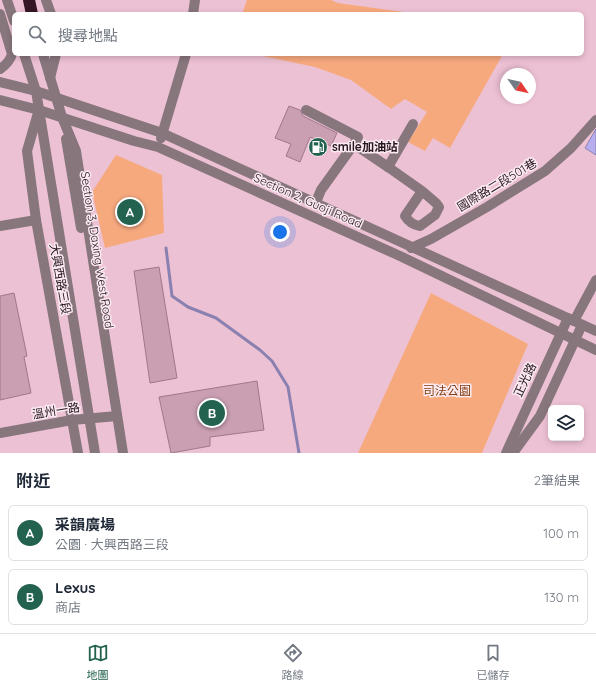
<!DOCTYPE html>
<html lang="zh-TW">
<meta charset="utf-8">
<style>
:root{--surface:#fff;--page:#f2f2f3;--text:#1f2937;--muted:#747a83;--line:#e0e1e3;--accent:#23624f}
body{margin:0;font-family:Quicksand,"Noto Sans TC",sans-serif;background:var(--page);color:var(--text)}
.controls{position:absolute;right:12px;bottom:12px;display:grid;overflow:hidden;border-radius:6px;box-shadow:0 2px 6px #0003}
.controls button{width:36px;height:36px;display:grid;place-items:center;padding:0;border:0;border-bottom:1px solid var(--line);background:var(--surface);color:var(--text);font:20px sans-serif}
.compass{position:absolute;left:500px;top:68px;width:36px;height:36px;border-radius:50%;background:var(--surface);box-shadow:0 2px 6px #0003;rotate:124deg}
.you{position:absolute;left:280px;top:232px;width:14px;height:14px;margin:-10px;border:3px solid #fff;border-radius:50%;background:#1a73e8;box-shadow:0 0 0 6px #1a73e833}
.badge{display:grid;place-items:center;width:26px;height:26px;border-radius:50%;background:var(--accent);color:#fff;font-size:13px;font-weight:700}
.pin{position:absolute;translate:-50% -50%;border:2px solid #fff;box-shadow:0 1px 4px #0006}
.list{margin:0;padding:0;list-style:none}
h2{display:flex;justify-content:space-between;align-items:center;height:52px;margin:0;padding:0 16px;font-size:17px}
h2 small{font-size:13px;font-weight:400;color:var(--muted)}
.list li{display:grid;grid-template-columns:26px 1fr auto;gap:12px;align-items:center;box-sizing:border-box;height:56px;margin:0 8px 8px;padding:0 8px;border:1px solid var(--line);border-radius:6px}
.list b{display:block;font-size:15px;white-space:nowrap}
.list p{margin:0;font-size:13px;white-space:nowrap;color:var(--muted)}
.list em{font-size:13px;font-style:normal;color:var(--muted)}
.icon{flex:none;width:22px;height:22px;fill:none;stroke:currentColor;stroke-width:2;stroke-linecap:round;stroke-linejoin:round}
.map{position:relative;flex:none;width:596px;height:453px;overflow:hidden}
.search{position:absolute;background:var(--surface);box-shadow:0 2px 6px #0003;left:12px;right:12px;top:12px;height:44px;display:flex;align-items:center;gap:10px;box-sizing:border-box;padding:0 14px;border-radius:6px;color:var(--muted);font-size:15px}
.sheet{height:180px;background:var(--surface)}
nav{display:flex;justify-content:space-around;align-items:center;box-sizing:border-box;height:56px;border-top:1px solid var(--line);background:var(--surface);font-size:11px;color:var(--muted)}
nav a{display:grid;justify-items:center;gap:2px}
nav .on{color:var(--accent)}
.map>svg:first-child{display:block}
.green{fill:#f7a97e}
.water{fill:#b6aeee;stroke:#8b81b0}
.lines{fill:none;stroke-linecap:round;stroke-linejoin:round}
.stream{stroke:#8b81b0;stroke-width:3}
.building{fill:#c99fb1;stroke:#a0788a}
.minor{stroke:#88767d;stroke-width:10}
.highway{stroke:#351626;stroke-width:12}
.labels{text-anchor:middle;stroke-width:3;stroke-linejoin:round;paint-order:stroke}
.poi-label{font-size:12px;font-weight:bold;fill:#26171e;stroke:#fceaf2;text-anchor:start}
.street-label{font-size:12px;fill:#26171e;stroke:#fceaf2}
.park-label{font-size:12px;fill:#823e0e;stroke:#fceaf2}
</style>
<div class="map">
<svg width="596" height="453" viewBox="0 0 596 453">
<rect width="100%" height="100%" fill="#edc1d4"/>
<g class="green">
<polygon points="247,0 331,0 338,3 418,14 242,14"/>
<polygon points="253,54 503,54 450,148 433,138 425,151 408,142 427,112 405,99 391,109 351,80 315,67"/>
<polygon points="116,155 162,175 164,233 105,248 92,192"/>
<polygon points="431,293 528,344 482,453 358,453"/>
</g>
<polygon class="water" points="596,129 596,155 585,148"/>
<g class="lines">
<polyline class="stream" points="166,248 172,296 188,307 216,318 260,350 272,361 288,387 299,453"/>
</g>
<g class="building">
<polygon points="289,106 300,110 303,116 337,133 331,146 310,137 300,162 286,156 291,144 275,138"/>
<polygon points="159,267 177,378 150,383 134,271"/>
<polygon points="14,293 27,356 24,357 31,393 0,400 0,296"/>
<polygon points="257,381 264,430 210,437 210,446 171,453 159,397"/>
</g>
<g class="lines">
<g class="minor">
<polyline points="7,0 14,21"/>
<polyline points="46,0 51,14"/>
<path d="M0,14l12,40c-2,7 -6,11 -12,15"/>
<polyline points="193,14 195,0"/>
<polyline points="24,54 36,91 95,453"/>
<polyline points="43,54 62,117 76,151 123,453"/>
<polyline points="50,78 56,54"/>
<polyline points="0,82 36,91 162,133 596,331"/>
<polyline points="0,100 39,110 134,141 158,147 400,256 596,350"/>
<polyline points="306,110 358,137 354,144"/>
<polyline points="38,113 27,151 36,220 78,453"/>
<polyline points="161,138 186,54"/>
<polyline points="66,139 81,228"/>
<path d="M388,167l34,24 -17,25c3,5 9,9 15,10l15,-11 4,-8 -3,-4 -14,-12"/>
<polyline points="316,202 321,190 354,144 388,167 413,124"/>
<polyline points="0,226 36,220"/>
<polyline points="411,248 431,239 487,207 545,171 571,148 596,120"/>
<polyline points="574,321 596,280"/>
<polyline points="0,433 72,420 117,416"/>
<polyline points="506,453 568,318"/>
<polyline points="513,453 540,416 582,325"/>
</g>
<polyline class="highway" points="29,0 32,14"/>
</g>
<defs>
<symbol id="fuel-disc" viewBox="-11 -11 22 22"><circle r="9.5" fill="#23624f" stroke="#fceaf2"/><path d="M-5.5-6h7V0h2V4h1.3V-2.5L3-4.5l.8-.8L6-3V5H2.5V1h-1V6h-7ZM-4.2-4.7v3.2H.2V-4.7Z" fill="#fff"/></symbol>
</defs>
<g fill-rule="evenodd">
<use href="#fuel-disc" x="307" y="136" width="22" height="22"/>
</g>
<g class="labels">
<g class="poi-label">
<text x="332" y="151">smile加油站</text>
</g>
<g class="street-label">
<text transform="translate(497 185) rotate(-31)" y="4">國際路二段501巷</text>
<text transform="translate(308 201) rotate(24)" y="4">Section 2, Guoji Road</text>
<text transform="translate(97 250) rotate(81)" y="4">Section 3, Daxing West Road</text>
<text transform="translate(60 279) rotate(80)" y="4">大興西路三段</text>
<text transform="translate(525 380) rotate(-65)" y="4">正光路</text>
<text transform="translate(56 411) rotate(-9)" y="4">溫州一路</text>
</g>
<g class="park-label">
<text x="447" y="395">司法公園</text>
</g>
</g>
</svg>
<div class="controls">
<button><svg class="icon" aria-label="layers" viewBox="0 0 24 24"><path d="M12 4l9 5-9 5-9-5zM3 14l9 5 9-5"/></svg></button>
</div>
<svg class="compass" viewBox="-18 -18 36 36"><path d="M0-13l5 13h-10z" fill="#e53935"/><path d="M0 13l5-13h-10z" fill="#747a83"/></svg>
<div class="you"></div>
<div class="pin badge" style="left:130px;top:212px">A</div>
<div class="pin badge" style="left:212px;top:413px">B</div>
<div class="search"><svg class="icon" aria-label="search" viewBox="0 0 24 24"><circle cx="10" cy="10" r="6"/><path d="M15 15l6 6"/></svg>搜尋地點</div>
</div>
<section class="sheet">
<h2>附近<small>2筆結果</small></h2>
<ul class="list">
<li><span class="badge">A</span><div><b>采韻廣場</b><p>公園 · 大興西路三段</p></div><em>100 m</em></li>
<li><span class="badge">B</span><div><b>Lexus</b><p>商店</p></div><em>130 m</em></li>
</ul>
</section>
<nav>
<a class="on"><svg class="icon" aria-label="map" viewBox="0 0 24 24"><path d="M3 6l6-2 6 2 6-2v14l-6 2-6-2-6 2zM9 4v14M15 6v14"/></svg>地圖</a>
<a><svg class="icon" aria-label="directions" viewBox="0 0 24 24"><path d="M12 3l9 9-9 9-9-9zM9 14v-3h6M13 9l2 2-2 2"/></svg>路線</a>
<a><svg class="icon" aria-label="saved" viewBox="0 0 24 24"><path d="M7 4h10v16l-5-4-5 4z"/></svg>已儲存</a>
</nav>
